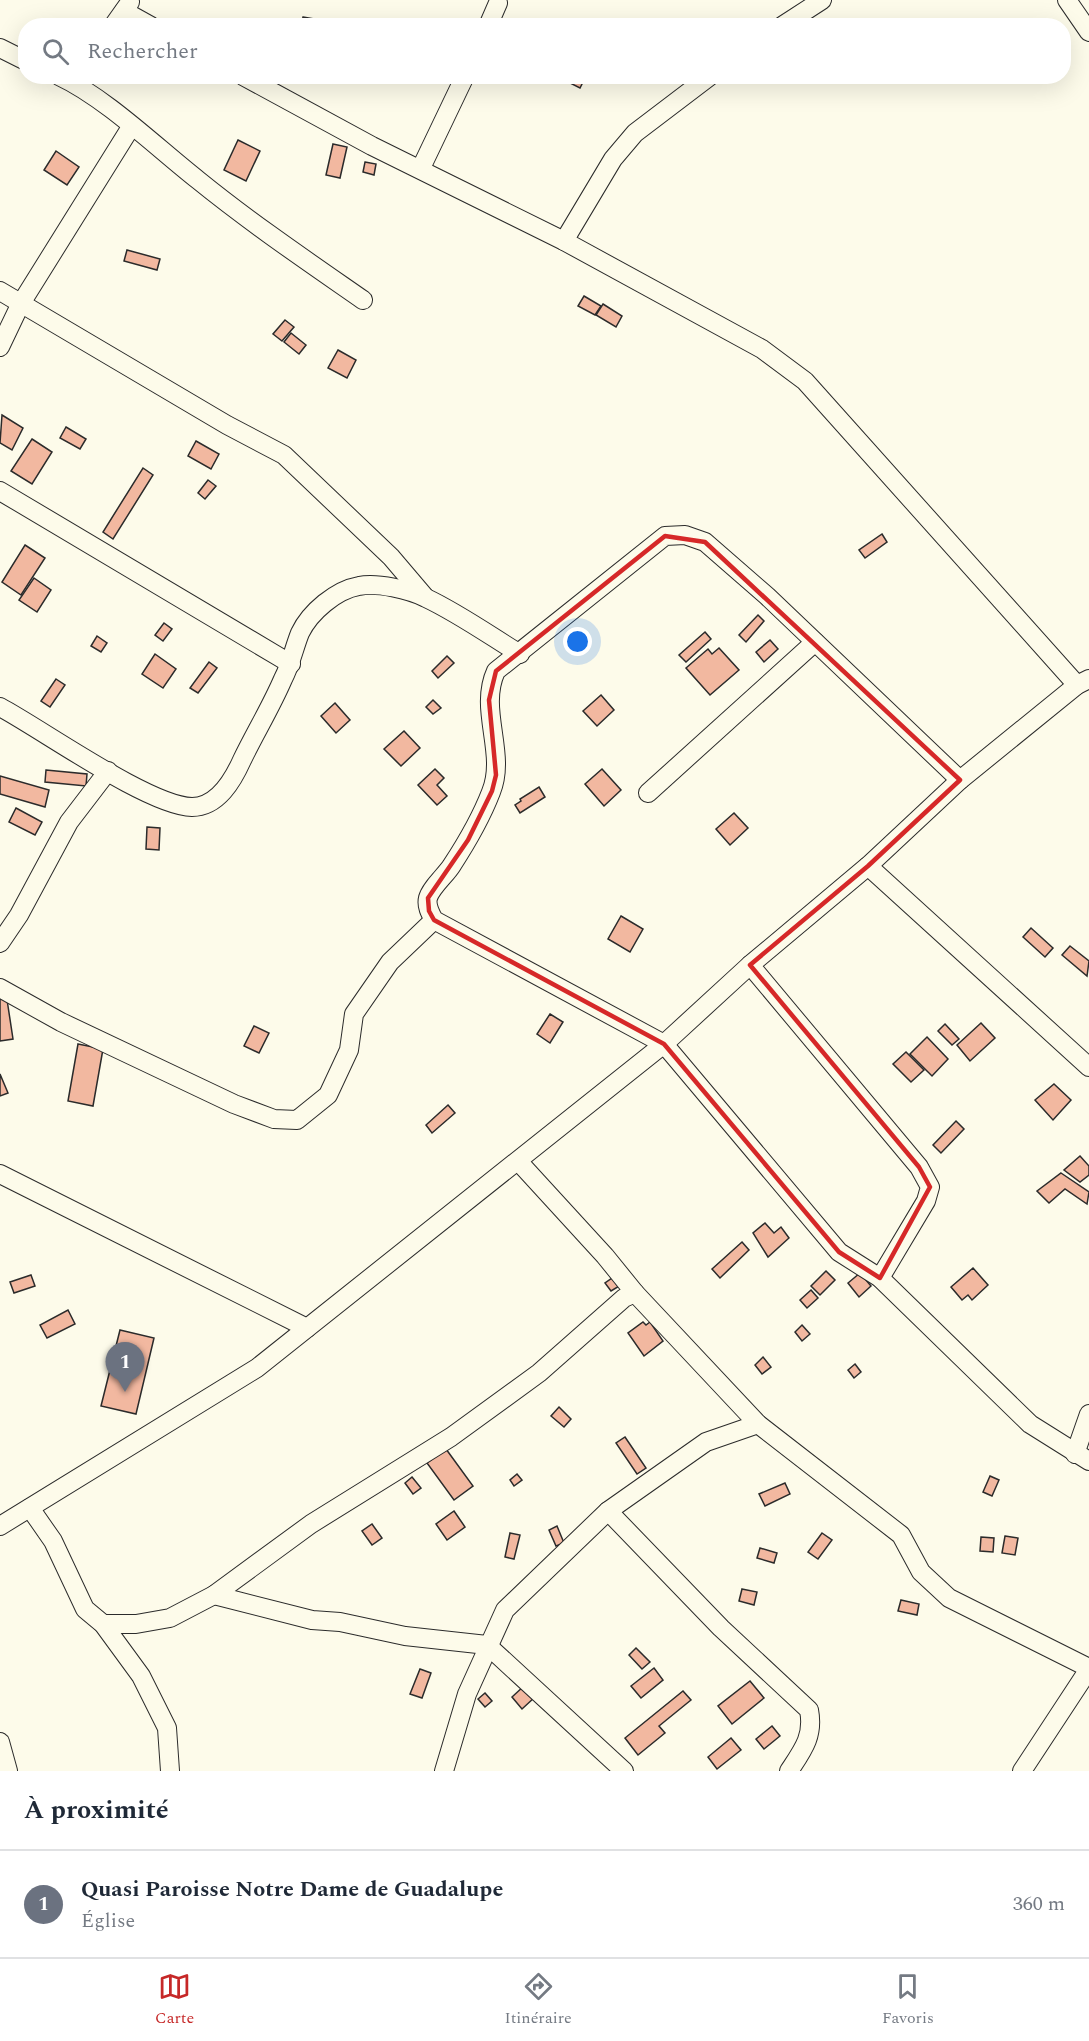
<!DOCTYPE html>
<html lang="fr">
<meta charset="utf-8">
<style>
:root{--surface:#fff;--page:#f2f2f3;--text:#1f2937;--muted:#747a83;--line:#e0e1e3;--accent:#c62828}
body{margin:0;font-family:Spectral,serif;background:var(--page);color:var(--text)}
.you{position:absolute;left:578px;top:642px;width:21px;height:21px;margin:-15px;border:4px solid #fff;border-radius:50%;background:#1a73e8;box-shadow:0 0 0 9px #1a73e833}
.badge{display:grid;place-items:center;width:39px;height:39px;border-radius:50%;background:var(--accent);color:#fff;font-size:20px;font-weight:700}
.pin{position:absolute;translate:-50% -50px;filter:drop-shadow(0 2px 3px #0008)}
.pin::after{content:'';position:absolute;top:32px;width:21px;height:18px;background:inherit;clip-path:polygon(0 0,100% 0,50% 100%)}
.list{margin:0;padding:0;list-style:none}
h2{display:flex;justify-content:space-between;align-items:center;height:78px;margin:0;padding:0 24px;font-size:26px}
h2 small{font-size:20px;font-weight:400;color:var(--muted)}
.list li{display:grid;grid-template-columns:39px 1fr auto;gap:18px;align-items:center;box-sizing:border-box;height:108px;padding:0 24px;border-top:2px solid var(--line)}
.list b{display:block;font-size:22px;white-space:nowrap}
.list p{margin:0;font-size:20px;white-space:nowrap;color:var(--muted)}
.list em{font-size:20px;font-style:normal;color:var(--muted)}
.icon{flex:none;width:33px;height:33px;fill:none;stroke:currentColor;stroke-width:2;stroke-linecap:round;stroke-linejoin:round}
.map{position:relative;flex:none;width:1089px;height:1771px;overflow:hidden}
.search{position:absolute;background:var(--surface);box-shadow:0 6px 24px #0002;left:18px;right:18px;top:18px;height:66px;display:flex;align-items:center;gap:15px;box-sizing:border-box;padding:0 21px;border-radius:24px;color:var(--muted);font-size:22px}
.sheet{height:186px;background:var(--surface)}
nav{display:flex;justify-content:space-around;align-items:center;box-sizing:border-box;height:84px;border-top:2px solid var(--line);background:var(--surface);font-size:16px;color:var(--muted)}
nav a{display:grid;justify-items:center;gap:3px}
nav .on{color:var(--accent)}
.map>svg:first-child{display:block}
.building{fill:#f2b8a0;stroke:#2b2b2b;stroke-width:1.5}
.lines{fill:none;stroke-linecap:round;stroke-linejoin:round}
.minor-casing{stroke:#2b2b2b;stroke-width:20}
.minor{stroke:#fdfbea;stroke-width:18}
.marked{fill:none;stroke:#d62828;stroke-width:4.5;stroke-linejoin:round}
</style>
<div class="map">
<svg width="1089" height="1771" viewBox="0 0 1089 1771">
<rect width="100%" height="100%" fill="#fdfbea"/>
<g class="building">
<polygon points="303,17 315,19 314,26 301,26"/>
<polygon points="571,76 586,76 580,88 568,82"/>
<polygon points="238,140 260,151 246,181 224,170"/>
<polygon points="333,144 347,147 340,178 326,175"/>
<polygon points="56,151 79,167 67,185 44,170"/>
<polygon points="365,162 376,164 374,175 363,172"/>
<polygon points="127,250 160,259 157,270 124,261"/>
<polygon points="584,296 601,306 595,315 578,306"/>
<polygon points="603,304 622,316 616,327 596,315"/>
<polygon points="285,320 294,327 282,341 273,334"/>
<polygon points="291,333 306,345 299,354 284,342"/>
<polygon points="338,350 356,360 347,378 328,368"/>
<polygon points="2,415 23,428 12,450 0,443"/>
<polygon points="66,427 86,439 80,449 60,438"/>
<polygon points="32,439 52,452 32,484 11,471"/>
<polygon points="196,441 219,454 211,469 188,456"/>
<polygon points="143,468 153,475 113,539 103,532"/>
<polygon points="208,480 216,486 205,499 198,493"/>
<polygon points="882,534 887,542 865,558 859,550"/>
<polygon points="25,545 45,558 21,595 2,582"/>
<polygon points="34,578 51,590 37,612 19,600"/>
<polygon points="758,615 764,621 746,642 739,635"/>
<polygon points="164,623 172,629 163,641 155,635"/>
<polygon points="705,632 711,639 686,662 679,655"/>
<polygon points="97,636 107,643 101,652 91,646"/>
<polygon points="770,640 778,649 764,662 756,652"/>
<polygon points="719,648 739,670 710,695 686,668 708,649 712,654"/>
<polygon points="155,654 176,669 163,688 142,674"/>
<polygon points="447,656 454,663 438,678 432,671"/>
<polygon points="209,662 217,668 198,693 190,688"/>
<polygon points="56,679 65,685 50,707 41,701"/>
<polygon points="601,695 614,710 597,726 583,711"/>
<polygon points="433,700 441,708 433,714 426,707"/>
<polygon points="335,703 350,720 336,733 321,716"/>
<polygon points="404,731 420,748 401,766 384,749"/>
<polygon points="435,769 444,778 437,785 447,796 437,805 418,785"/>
<polygon points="602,769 621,790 604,806 585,784"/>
<polygon points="46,770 87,774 86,786 45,782"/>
<polygon points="0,776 49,790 45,807 0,794"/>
<polygon points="539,787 545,797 520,813 515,805 521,801 520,799"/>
<polygon points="16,808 42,822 35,835 9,822"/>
<polygon points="734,813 748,828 730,845 716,829"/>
<polygon points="147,827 160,828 159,850 146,849"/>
<polygon points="621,916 643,929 630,952 608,939"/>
<polygon points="1031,928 1053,948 1045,957 1023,937"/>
<polygon points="1070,946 1089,961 1087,976 1062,955"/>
<polygon points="6,993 13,1039 0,1041 0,994"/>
<polygon points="550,1014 563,1022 550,1043 537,1034"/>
<polygon points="981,1023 995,1038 970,1061 957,1045"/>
<polygon points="945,1024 959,1039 952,1045 938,1031"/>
<polygon points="254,1026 269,1033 259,1053 244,1046"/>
<polygon points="927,1037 948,1059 932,1076 910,1054"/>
<polygon points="78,1044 103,1049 93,1106 68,1101"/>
<polygon points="906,1052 924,1070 911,1082 893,1064"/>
<polygon points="0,1074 8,1093 0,1096"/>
<polygon points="1054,1084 1071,1100 1053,1120 1035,1100"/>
<polygon points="448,1105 455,1113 432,1133 426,1125"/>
<polygon points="956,1121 964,1129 941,1153 933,1145"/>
<polygon points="1080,1156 1089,1166 1089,1175 1080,1182 1064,1170"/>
<polygon points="1061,1173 1089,1192 1087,1204 1065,1189 1049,1203 1037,1191"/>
<polygon points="765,1223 774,1233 781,1227 789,1238 768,1257 753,1233"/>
<polygon points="742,1242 749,1250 720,1278 712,1269"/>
<polygon points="973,1268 988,1285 972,1300 968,1295 962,1300 951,1287"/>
<polygon points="826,1271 835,1280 820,1295 811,1286"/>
<polygon points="860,1273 871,1286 859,1297 848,1283"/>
<polygon points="31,1275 35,1286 14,1293 10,1282"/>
<polygon points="615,1276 621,1285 611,1291 605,1283"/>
<polygon points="811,1290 818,1298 807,1308 800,1300"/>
<polygon points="68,1310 75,1324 47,1338 40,1325"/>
<polygon points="643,1322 646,1325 650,1322 663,1341 644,1356 628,1333"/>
<polygon points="802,1325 810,1334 802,1341 795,1332"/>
<polygon points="120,1330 154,1338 136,1414 101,1406"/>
<polygon points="763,1357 771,1367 762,1374 755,1365"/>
<polygon points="855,1364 861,1372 854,1378 848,1370"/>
<polygon points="559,1407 571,1419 564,1427 551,1416"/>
<polygon points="625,1437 646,1468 637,1474 616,1443"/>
<polygon points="446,1449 473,1486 454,1500 427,1463"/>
<polygon points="517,1474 522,1480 514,1486 510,1480"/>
<polygon points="990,1476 999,1480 992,1496 983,1492"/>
<polygon points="412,1477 421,1488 413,1494 405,1483"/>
<polygon points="785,1483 790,1494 765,1506 759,1494"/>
<polygon points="454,1511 465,1527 447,1540 436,1524"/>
<polygon points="372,1524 382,1538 372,1545 362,1531"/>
<polygon points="557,1526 564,1543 556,1546 549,1530"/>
<polygon points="510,1533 520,1535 514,1559 505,1557"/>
<polygon points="822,1533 832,1540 818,1559 808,1552"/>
<polygon points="1005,1536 1018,1538 1015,1555 1002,1553"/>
<polygon points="981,1537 994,1538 993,1552 980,1551"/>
<polygon points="760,1548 777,1553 774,1563 757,1558"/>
<polygon points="742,1589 757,1592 754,1605 739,1601"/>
<polygon points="901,1600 919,1604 917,1615 898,1611"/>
<polygon points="636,1648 650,1662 642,1669 629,1655"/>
<polygon points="654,1668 663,1680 641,1698 631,1686"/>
<polygon points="420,1669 431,1673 422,1698 410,1694"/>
<polygon points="750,1681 764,1698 732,1724 718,1706"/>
<polygon points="525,1685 535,1697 522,1709 512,1697"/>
<polygon points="683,1691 691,1700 659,1726 665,1733 638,1755 625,1738"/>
<polygon points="485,1693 492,1701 485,1707 478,1699"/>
<polygon points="772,1726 780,1736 764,1749 756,1739"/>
<polygon points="731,1738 741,1750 717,1769 708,1757"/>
</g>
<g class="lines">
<defs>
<g id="minor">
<polyline points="1067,0 1089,32"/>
<polyline points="124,11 151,26"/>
<polyline points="113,26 130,2"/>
<polyline points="488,26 498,3"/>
<polyline points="782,26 822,0"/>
<polyline points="0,48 26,61"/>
<path d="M59,76c47,22 97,71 139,104 53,43 109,81 165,120"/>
<polyline points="243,76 372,146 564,241 762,349 805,381 1077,685"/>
<polyline points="421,168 465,76"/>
<polyline points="564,241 613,159 635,133 710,76"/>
<polyline points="0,291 227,425 284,455 391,557 425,597"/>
<polyline points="0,347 20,305 131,127"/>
<polyline points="0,491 291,664"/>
<path d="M0,707c43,23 149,99 192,100 26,0 41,-27 50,-47 13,-27 29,-53 41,-81 8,-15 11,-31 17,-46 10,-21 36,-43 59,-47 18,-4 51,4 67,12 32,15 63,37 94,56"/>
<path d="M960,780l-193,-184 -62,-54 -20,-7 -20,1 -169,135c-18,39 11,82 -5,121 -10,26 -24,50 -39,73 -6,10 -21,22 -24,33 -2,8 2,15 6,22l230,124 175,208 41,26 150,146 59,37"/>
<polyline points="648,793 815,642"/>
<polyline points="868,866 1089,1067"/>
<polyline points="0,943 19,915 69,822 108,771"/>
<polyline points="750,965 919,1167 930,1187 926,1201 880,1278"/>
<polyline points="0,988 61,1022 234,1104 274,1119 297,1120 328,1095 349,1050 354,1014 390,962 434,920"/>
<polyline points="518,1161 605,1256 635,1293 758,1424 901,1535 921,1572 949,1598 1089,1668"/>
<polyline points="0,1174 307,1328"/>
<polyline points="1075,1454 1089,1414"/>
<polyline points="30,1508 53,1541 85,1609 103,1624 141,1676 167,1728 170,1771"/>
<path d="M608,1511l113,117 88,82c5,26 -6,40 -20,61"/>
<polyline points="0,1526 257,1368 664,1044 750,965 868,866 960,780 1077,685 1089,679"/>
<polyline points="214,1595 312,1620 340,1622 405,1636 487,1645 624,1771"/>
<polyline points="103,1624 136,1624 170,1618 214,1595 311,1524 451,1437 539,1373 624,1298 635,1293"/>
<polyline points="0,1742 8,1771"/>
<polyline points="444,1771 467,1694 505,1610 608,1511 706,1442 758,1424"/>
<polyline points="1022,1771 1089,1669"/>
</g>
</defs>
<use href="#minor" class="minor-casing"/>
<use href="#minor" class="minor"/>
</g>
<path class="marked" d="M665,536l40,6 255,238 -92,86 -118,99 169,202 11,20 -50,91 -41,-26 -175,-208 -230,-124 -5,-9 -1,-13 40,-58 24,-49 4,-16 -7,-75 7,-29z"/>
</svg>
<div class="you"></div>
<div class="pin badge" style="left:125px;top:1392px;background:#6b7280">1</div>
<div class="search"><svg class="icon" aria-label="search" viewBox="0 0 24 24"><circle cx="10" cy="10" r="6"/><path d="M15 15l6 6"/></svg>Rechercher</div>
</div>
<section class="sheet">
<h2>À proximité<small></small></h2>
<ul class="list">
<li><span class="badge" style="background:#6b7280">1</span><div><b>Quasi Paroisse Notre Dame de Guadalupe</b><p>Église</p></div><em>360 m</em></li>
</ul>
</section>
<nav>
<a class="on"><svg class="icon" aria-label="map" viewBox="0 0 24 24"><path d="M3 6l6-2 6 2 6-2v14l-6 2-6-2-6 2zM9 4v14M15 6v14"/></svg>Carte</a>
<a><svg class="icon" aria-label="directions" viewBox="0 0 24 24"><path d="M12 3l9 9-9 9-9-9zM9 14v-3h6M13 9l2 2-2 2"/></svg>Itinéraire</a>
<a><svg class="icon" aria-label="saved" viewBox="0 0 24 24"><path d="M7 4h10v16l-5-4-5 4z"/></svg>Favoris</a>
</nav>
